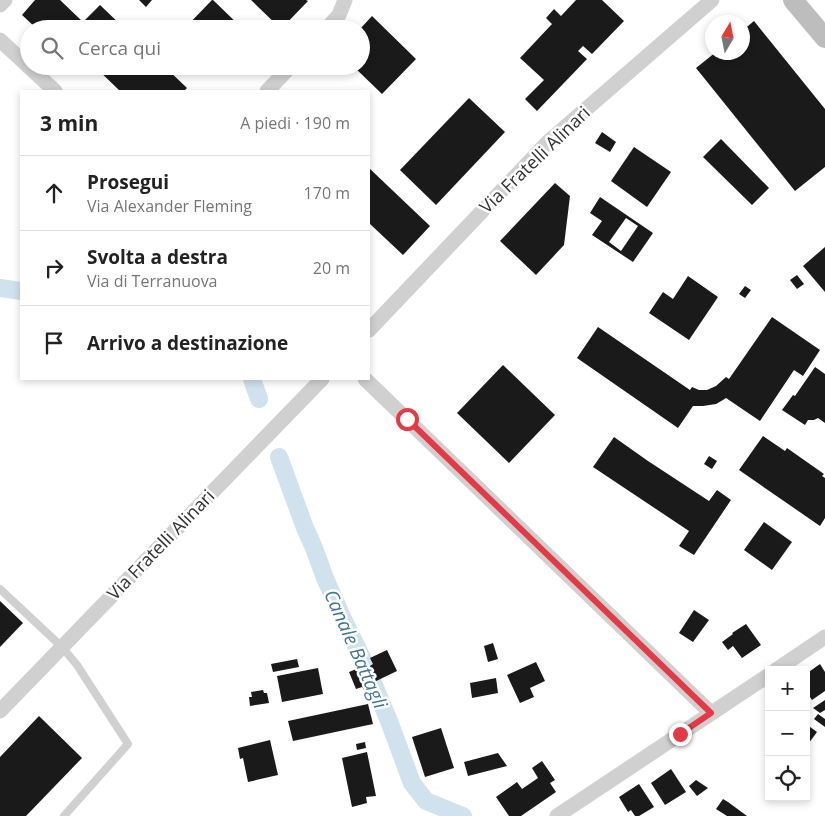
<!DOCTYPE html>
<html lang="it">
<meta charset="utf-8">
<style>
:root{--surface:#fff;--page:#f2f2f2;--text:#222;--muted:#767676;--line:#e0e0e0}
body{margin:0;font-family:"Open Sans",sans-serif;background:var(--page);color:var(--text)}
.controls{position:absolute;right:15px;bottom:15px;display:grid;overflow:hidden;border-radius:0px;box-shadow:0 2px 8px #0003}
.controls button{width:45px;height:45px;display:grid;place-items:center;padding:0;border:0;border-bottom:1px solid var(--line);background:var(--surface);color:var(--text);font:25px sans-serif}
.compass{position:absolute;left:705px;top:15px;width:45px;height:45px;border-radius:50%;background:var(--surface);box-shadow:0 2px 8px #0003;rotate:10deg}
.stop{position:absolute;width:15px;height:15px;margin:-11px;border:4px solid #e63946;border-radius:50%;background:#fff}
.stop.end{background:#e63946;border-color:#fff;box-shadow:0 1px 5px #0008}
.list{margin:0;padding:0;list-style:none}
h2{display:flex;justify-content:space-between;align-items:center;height:65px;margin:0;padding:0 20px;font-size:21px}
h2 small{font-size:16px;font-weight:400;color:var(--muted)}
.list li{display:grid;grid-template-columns:32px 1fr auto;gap:15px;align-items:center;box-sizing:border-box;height:75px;padding:0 20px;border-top:1px solid var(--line)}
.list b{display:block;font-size:19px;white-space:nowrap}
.list p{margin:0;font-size:16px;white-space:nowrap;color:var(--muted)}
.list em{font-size:16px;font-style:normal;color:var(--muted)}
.icon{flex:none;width:28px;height:28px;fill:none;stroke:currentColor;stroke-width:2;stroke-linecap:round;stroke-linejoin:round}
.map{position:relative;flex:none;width:825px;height:816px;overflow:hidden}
.search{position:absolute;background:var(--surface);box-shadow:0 2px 8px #0003;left:20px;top:20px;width:350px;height:55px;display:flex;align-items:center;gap:12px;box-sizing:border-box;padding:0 18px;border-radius:28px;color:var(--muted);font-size:19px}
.panel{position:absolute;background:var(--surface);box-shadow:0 2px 8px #0003;left:20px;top:90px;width:350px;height:290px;border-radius:0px}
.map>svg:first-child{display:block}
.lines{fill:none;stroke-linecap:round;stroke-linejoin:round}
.canal{stroke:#cfe2ee;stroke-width:18}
.building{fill:#1a1a1a;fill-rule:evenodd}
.lane{stroke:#d0d0d0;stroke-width:8}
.street{stroke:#d0d0d0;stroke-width:15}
.secondary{stroke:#bdbdbd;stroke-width:20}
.route{stroke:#e63946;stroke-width:6}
.labels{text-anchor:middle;stroke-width:5;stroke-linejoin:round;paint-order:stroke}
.street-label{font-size:18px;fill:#333;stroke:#fff}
.water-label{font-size:19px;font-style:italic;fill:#3f7597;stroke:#fff}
</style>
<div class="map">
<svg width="825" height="816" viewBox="0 0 825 816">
<rect width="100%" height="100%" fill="#fff"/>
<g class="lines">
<g class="canal">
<polyline points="0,288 21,291"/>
<polyline points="252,379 259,399"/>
<polyline points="279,457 305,528 314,548 325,578 343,619 366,666 389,721 412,783 426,801 463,816"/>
</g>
</g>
<g class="building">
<polygon points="35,0 60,0 83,22 100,5 125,29 55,29 48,22 41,29 37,29 22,15"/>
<polygon points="139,0 152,0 146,7"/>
<polygon points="212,0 213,0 243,29 184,29"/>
<polygon points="251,0 306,0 308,1 281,29"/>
<polygon points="576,0 602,0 624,21 592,54 583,46 578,51 587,59 537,111 525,99 544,80 520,58 552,24 546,18 554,9 561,16"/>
<polygon points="372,16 416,59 382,94 353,66 361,66 361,29 360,29"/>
<polygon points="754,21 825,109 825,167 795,191 696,68 716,52 742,52 742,31"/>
<polygon points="94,66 164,66 187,88 184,91 120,91"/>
<polygon points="469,98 505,132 436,205 400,170"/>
<polygon points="602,132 616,142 610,152 595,143"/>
<polygon points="721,139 769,188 752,205 703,157"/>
<polygon points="634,147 671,172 647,207 611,181"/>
<polygon points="369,168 430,226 403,255 369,223"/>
<polygon points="555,183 570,196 564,245 536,275 500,241"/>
<path d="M600,197l53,36 -20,29 -41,-27 10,-14 -12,-8zM626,218l12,8 -17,25 -12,-9z"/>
<polygon points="825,247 825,292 803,266"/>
<polygon points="797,275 804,284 797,289 790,280"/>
<polygon points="688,276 718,297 689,340 649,313 663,292 673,299"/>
<polygon points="745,286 751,290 745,298 739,294"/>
<polygon points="772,317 820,350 803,376 794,370 760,421 726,398 723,400 716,404 703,406 693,406 678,428 577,358 598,327 690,390 692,387 699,390 707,390 716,386 726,377 729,379"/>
<polygon points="503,365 555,415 509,463 457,413"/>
<polygon points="815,367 825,374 825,423 818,418 814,420 808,420 805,425 782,410 793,395 795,396"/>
<polygon points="763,436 785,451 787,448 824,474 822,476 825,478 825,518 820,526 739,470"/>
<polygon points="614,437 648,461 709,501 717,490 731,500 694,555 679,546 689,531 593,467"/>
<polygon points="709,456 717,461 712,469 704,464"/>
<polygon points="764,522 792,542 772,570 744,550"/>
<polygon points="0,601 23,623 0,647"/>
<polygon points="694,610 709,620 693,642 679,633"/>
<polygon points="746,624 761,645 742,658 733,646 728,650 722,642 733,634 732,633"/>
<polygon points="493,643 498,659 488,662 484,646"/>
<polygon points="387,650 397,671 370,684 372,688 365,691 362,687 356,689 349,672 359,668 364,680 374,675 370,666 373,664 370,658"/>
<polygon points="297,659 299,667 273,672 271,664"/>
<polygon points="536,662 545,681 530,688 534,697 520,703 507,675"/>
<polygon points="820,664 825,672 825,691 812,700 806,691 806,674"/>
<polygon points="318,668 323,694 282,702 277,676"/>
<polygon points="496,678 498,693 472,698 470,683"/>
<polygon points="263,690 264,693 267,693 269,703 250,706 249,697 252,697 251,692"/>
<polygon points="825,700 825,710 820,713 813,708"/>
<polygon points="368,704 373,724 293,741 288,721"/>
<polygon points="818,714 825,719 825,727 814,719"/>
<polygon points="39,716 82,758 26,816 0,816 0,757"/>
<polygon points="806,724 817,732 806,747"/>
<polygon points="441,728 454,768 425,777 412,737"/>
<polygon points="270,740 278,775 248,782 243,758 240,759 238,748"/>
<polygon points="365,742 366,748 357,750 356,744"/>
<polygon points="367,752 376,796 366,797 367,803 352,807 342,758"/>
<polygon points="498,753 507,766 468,776 464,762"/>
<polygon points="542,761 555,780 550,783 556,792 521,816 509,816 496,797 517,782 522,789 538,778 532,768"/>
<polygon points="671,769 686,792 665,805 651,783"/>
<polygon points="696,780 708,788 697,796 689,786"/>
<polygon points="639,784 654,807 639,816 635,816 631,810 628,812 619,797"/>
<polygon points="723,799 728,802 747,816 727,816 716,809"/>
</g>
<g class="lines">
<polyline class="lane" points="0,589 62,647 77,665 128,744 64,816"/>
<g class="street">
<polyline points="0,5 5,0"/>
<polyline points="326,29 339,15 345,0"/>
<polyline points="0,40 55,91"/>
<polyline points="267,91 291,66"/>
<polyline points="369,330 548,142 712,0"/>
<polyline points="365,379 711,713"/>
<polyline points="776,670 825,637"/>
<polyline points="0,711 322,379"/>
<polyline points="557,816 769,675"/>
</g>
<polyline class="secondary" points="793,0 825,38"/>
</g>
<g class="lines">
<polyline class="route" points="407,419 711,713 680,734"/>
</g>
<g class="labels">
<g class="street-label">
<text transform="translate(535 160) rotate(-44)" y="6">Via Fratelli Alinari</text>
<text transform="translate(161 545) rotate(-46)" y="6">Via Fratelli Alinari</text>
</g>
<g class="water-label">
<text transform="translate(356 649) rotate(66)" y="7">Canale Battagli</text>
</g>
</g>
</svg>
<div class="controls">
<button>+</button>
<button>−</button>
<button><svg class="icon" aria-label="locate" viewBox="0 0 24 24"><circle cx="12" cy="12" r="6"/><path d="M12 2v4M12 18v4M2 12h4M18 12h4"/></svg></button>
</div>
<svg class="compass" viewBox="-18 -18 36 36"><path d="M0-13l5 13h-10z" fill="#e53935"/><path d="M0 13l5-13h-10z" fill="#767676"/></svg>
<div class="stop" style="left:407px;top:419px"></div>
<div class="stop end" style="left:680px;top:734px"></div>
<div class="search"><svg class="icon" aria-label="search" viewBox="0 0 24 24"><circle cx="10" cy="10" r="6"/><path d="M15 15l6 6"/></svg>Cerca qui</div>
<section class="panel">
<h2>3 min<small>A piedi · 190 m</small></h2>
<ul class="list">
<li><svg class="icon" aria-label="ahead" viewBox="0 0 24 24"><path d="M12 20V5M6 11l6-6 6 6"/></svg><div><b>Prosegui</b><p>Via Alexander Fleming</p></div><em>170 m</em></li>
<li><svg class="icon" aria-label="right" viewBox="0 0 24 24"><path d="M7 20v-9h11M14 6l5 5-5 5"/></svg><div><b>Svolta a destra</b><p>Via di Terranuova</p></div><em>20 m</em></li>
<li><svg class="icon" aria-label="arrive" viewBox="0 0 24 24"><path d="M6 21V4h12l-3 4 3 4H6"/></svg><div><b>Arrivo a destinazione</b></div></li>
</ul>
</section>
</div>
